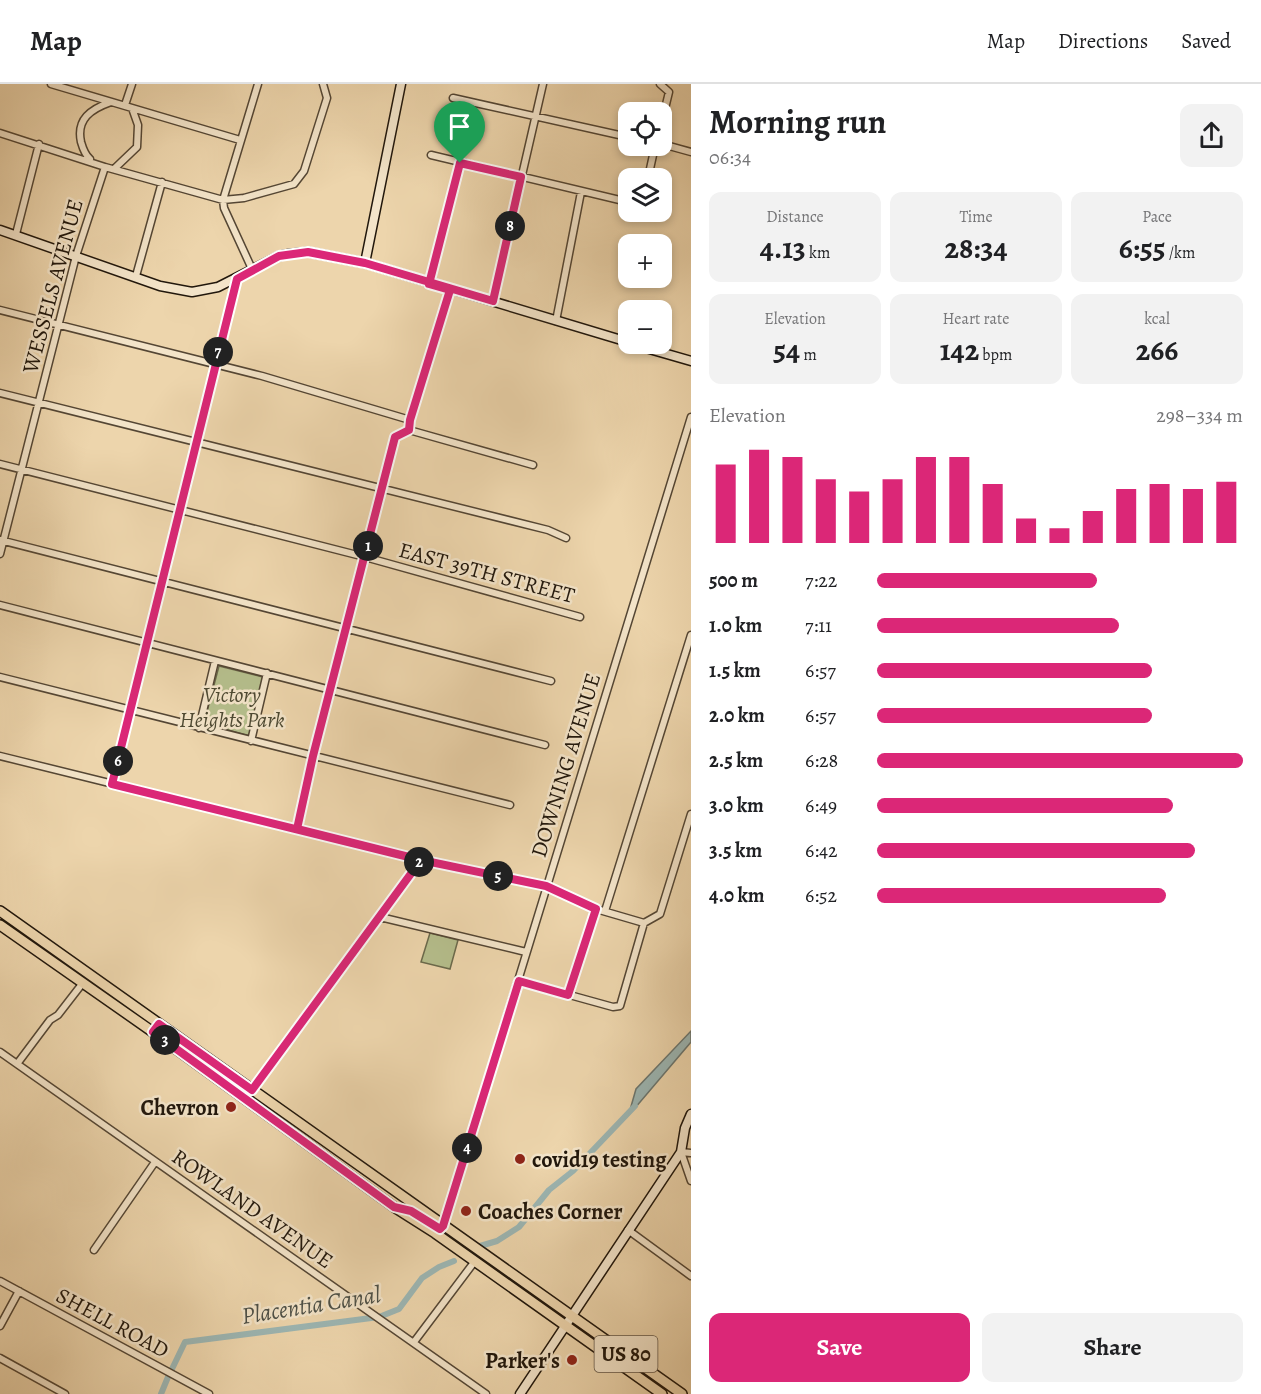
<!DOCTYPE html>
<meta charset="utf-8">
<style>
:root{--surface:#fff;--page:#f2f2f2;--text:#202124;--muted:#757577;--line:#e0e0e0;--accent:#db2777}
body{margin:0;font-family:Alegreya,serif;background:var(--page);color:var(--text);height:100vh;display:flex;flex-direction:column;font-size:22px;white-space:nowrap}
*{box-sizing:border-box;margin:0}
p{font-size:20px;color:var(--muted)}
.icon{flex:none;width:33px;height:33px;fill:none;stroke:currentColor;stroke-width:2;stroke-linecap:round;stroke-linejoin:round}
.map{position:relative;flex:1;overflow:hidden}
.details{display:flex;flex-direction:column;background:var(--surface);width:570px}
.details>*{flex:none}
.controls{position:absolute;left:618px;top:18px;display:grid;gap:12px}
.controls a{display:grid;place-items:center;width:54px;height:54px;border-radius:12px;background:var(--surface);box-shadow:0 3px 9px #0003;font-size:30px}
.pin{position:absolute;display:grid;place-items:center;width:51px;height:51px;color:#fff;margin:-62px -26px;border-radius:50% 50% 50% 0;rotate:-45deg;box-shadow:0 0 6px #0007}
.pin .icon{rotate:45deg}
.km{position:absolute;width:30px;height:30px;margin:-15px;border-radius:50%;background:#222;color:#fff;font-size:16px;line-height:30px;text-align:center}
.round{display:grid;place-items:center;flex:none;width:63px;height:63px;border-radius:12px;background:var(--page)}
.overview{display:flex;align-items:center;justify-content:space-between;height:102px;padding:0 18px}
h1{font-size:33px;font-weight:700;line-height:45px}
.figures{display:grid;grid-template-columns:repeat(3,1fr);gap:9px;height:102px;padding:6px 18px}
.figures div{display:grid;align-content:center;border-radius:12px;background:var(--page);text-align:center}
.figures b{font-size:30px;font-weight:700}
.figures small{font-size:16px;font-weight:400}
.figures p{font-size:16px}
.chart{height:168px;padding:12px 18px}
.chart p{display:flex;justify-content:space-between}
.chart svg{width:100%;height:108px;margin-top:6px;stroke:var(--accent);stroke-width:6}
.cta{display:flex;gap:12px;margin-top:auto;padding:12px 18px}
.cta a{flex:1;height:69px;border-radius:12px;background:var(--accent);color:#fff;font-size:24px;font-weight:700;line-height:69px;text-align:center}
.cta a+a{background:var(--page);color:var(--text)}
ul{padding:0 18px;list-style:none;font-size:20px}
li{display:grid;grid-template-columns:96px 72px 1fr;align-items:center;height:45px}
li i{height:15px;border-radius:8px;background:var(--accent)}
header{display:flex;align-items:center;gap:36px;box-sizing:border-box;height:84px;padding:0 30px;background:var(--surface);border-bottom:2px solid var(--line)}
header strong{font-size:28px}
nav{display:flex;gap:33px;margin-inline-start:auto;font-size:21px}
main{display:flex;flex:1;min-height:0}
.map>svg:first-child{display:block}
</style>
<header>
<strong>Map</strong>
<nav><a>Map</a><a>Directions</a><a>Saved</a></nav>
</header>
<main>
<div class="map">
<svg width="691" height="1310" viewBox="0 0 691 1310">
<rect width="100%" height="100%" fill="#edd5ac"/>
<filter id="stains"><feTurbulence type="fractalNoise" baseFrequency=".00333" numOctaves="4"/><feColorMatrix values="0 0 0 0 .2 0 0 0 0 .09 0 0 0 0 .02 0 0 0 .5 -.17"/></filter>
<radialGradient id="worn" r=".72"><stop offset=".6" stop-color="#630" stop-opacity="0"/><stop offset="1" stop-color="#630" stop-opacity=".3"/></radialGradient>
<path fill="#b5be8c" stroke="#6b6a4c" stroke-width="1.5" d="M219,582l44,11 -14,59 -45,-13z
M430,849l28,7 -8,29 -29,-7z"/>
<path fill="#9cb6b3" stroke="#6b7670" stroke-width="1.5" d="M691,947v11l-56,66 -46,45 41,-43 6,-21z"/>
<g fill="none" stroke-linecap="round" stroke-linejoin="round">
<path stroke="#9cb6b3" stroke-width="6" d="M480,1162l17,-5 22,-14 30,-37 24,-19 62,-65
M172,1285l13,-27 194,-25 20,-8 23,-31 17,-11 15,-6
M161,1310l7,-17"/>
<defs>
<path id="street" d="M51,0l189,56
M660,0l9,8 -7,29
M453,14l175,39
M125,21l7,-21
M0,49l105,34 118,33 21,-2 50,-14 10,-13 23,-73 -4,-14
M662,60l29,8
M431,71l197,47
M90,75c-5,-4 -7,-10 -9,-17 -5,-23 10,-33 30,-40
M114,85l23,-22 1,-22 -6,-17
M648,94l7,-32
M16,150l23,-90
M252,185l-28,-61 -1,-8 35,-116
M136,192l26,-94
M429,200l31,-121
M493,217l50,-217
M0,226l262,66 148,44
M556,237l25,-129
M0,309l548,137 18,8
M409,346l124,35
M0,380l365,93 215,60
M0,456l551,141
M0,470l76,-298 29,-89
M0,521l545,140
M0,593l510,128
M199,644l16,-67
M251,657l16,-68
M0,672l421,104 125,26 50,23 48,14
M112,700l125,-505
M298,745l15,-73 82,-319 14,-7 1,-10 40,-130
M605,827l86,-276
M380,833l146,35
M519,897l94,26 7,-1 24,-83 16,-9 31,-100
M569,911l27,-86
M0,968l486,342
M17,980l33,-44 8,-5 24,-31
M252,1006l169,-230
M691,1069l-10,-1 10,29
M443,1141l248,-808
M628,1146l63,46
M94,1166l61,-88
M0,1197l209,113
M0,1242l19,-35
M414,1258l61,-81
M0,1274l65,36"/>
<path id="secondary" d="M0,146l160,56 32,6 26,-5 61,-31 10,-2 19,-2 57,11 263,79
M365,179l36,-179
M632,260l59,17
M520,1310l161,-242 4,-24 6,-14"/>
<path id="primary" d="M0,827l682,483
M0,841l153,107 241,175 41,26 227,161"/>
</defs>
<use href="#street" stroke="#544634" stroke-width="9"/>
<use href="#secondary" stroke="#21170c" stroke-width="11"/>
<use href="#primary" stroke="#21170c" stroke-width="12"/>
<use href="#street" stroke="#f3e4c9" stroke-width="6"/>
<use href="#secondary" stroke="#f3e4c9" stroke-width="8"/>
<use href="#primary" stroke="#edd5ac" stroke-width="9"/>
</g>
<g fill="none" stroke-linecap="round" stroke-linejoin="round">
<defs>
<path id="route" d="M460,79l-31,121 21,6 -40,130 -1,10 -14,7 -82,319 -16,73 124,31 -169,230 -93,-66 -6,8 241,175 17,4 29,18 3,-3 76,-245 49,14 28,-86 -50,-23 -125,-26 -309,-76 125,-505 42,-23 29,-4 57,11 128,38 28,-124 -61,-14"/>
</defs>
<use href="#route" stroke="#fff" stroke-width="12"/>
<use href="#route" stroke="#db2777" stroke-width="8"/>
</g>
<g fill="#8f2418" stroke="#f3e4c9" stroke-width="2">
<circle cx="231" cy="1023" r="6"/>
<circle cx="520" cy="1075" r="6"/>
<circle cx="466" cy="1127" r="6"/>
<circle cx="572" cy="1276" r="6"/>
</g>
<g text-anchor="middle" stroke-width="5" stroke-linejoin="round" paint-order="stroke">
<rect fill="#f3e4c9" stroke="#605445" stroke-width="1.5" x="594.5" y="1252" width="63" height="36" rx="4.5"/>
<g font-size="21" font-weight="bold" fill="#21170c">
<text x="626" y="1277">US 80</text>
</g>
<g font-size="22" fill="#21170c" stroke="#f3e4c9">
<text transform="translate(52 202) rotate(-75)" y="8">WESSELS AVENUE</text>
<text transform="translate(487 488) rotate(15)" y="8">EAST 39TH STREET</text>
<text transform="translate(565 681) rotate(-73)" y="8">DOWNING AVENUE</text>
<text transform="translate(253 1124) rotate(35)" y="8">ROWLAND AVENUE</text>
<text transform="translate(113 1238) rotate(28)" y="8">SHELL ROAD</text>
</g>
<g font-size="22" font-style="italic" fill="#4d4932" stroke="#f3e4c9">
<text x="232" y="618">Victory<tspan x="232" dy="25">Heights Park</tspan></text>
</g>
<g font-size="22" font-weight="bold" fill="#21170c" stroke="#f3e4c9" text-anchor="end">
<text x="219" y="1031">Chevron</text>
<text x="532" y="1083" text-anchor="start">covid19 testing</text>
<text x="478" y="1135" text-anchor="start">Coaches Corner</text>
<text x="560" y="1284">Parker's</text>
</g>
<g font-size="24" font-style="italic" fill="#4c4f46" stroke="#f3e4c9">
<text transform="translate(311 1221) rotate(-9)" y="8">Placentia Canal</text>
</g>
</g>
<rect width="100%" height="100%" filter="url(#stains)"/>
<rect width="100%" height="100%" fill="url(#worn)"/>
</svg>
<div class="controls">
<a><svg class="icon" aria-label="locate" viewBox="0 0 24 24"><circle cx="12" cy="12" r="6"/><path d="M12 2v4M12 18v4M2 12h4M18 12h4"/></svg></a>
<a><svg class="icon" aria-label="layers" viewBox="0 0 24 24"><path d="M12 4l9 5-9 5-9-5zM3 14l9 5 9-5"/></svg></a>
<a>+</a>
<a>−</a>
</div>
<div class="pin" style="left:460px;top:79px;background:#1e9e55"><svg class="icon" aria-label="arrive" viewBox="0 0 24 24"><path d="M6 21V4h12l-3 4 3 4H6"/></svg></div>
<b class="km" style="left:368px;top:462px">1</b>
<b class="km" style="left:419px;top:778px">2</b>
<b class="km" style="left:165px;top:956px">3</b>
<b class="km" style="left:467px;top:1064px">4</b>
<b class="km" style="left:498px;top:792px">5</b>
<b class="km" style="left:118px;top:677px">6</b>
<b class="km" style="left:218px;top:268px">7</b>
<b class="km" style="left:510px;top:142px">8</b>
</div>
<section class="details">
<div class="overview"><div><h1>Morning run</h1><p>06:34</p></div><a class="round"><svg class="icon" aria-label="share" viewBox="0 0 24 24"><path d="M12 15V3M7 8l5-5 5 5M5 13v7h14v-7"/></svg></a></div>
<div class="figures">
<div><p>Distance</p><b>4.13<small> km</small></b></div>
<div><p>Time</p><b>28:34</b></div>
<div><p>Pace</p><b>6:55<small> /km</small></b></div>
</div>
<div class="figures">
<div><p>Elevation</p><b>54<small> m</small></b></div>
<div><p>Heart rate</p><b>142<small> bpm</small></b></div>
<div><p>kcal</p><b>266</b></div>
</div>
<div class="chart"><p><span>Elevation</span>298–334 m</p>
<svg viewBox="0 0 160 44" preserveAspectRatio="none"><path d="M5 44V12M15 44V6M25 44V9M35 44V18M45 44V23M55 44V18M65 44V9M75 44V9M85 44V20M95 44V34M105 44V38M115 44V31M125 44V22M135 44V20M145 44V22M155 44V19"/></svg>
</div>
<ul>
<li><b>500 m</b>7:22<i style="width:60%"></i></li>
<li><b>1.0 km</b>7:11<i style="width:66%"></i></li>
<li><b>1.5 km</b>6:57<i style="width:75%"></i></li>
<li><b>2.0 km</b>6:57<i style="width:75%"></i></li>
<li><b>2.5 km</b>6:28<i style="width:100%"></i></li>
<li><b>3.0 km</b>6:49<i style="width:81%"></i></li>
<li><b>3.5 km</b>6:42<i style="width:87%"></i></li>
<li><b>4.0 km</b>6:52<i style="width:79%"></i></li>
</ul>
<div class="cta"><a>Save</a><a>Share</a></div>
</section>
</main>
